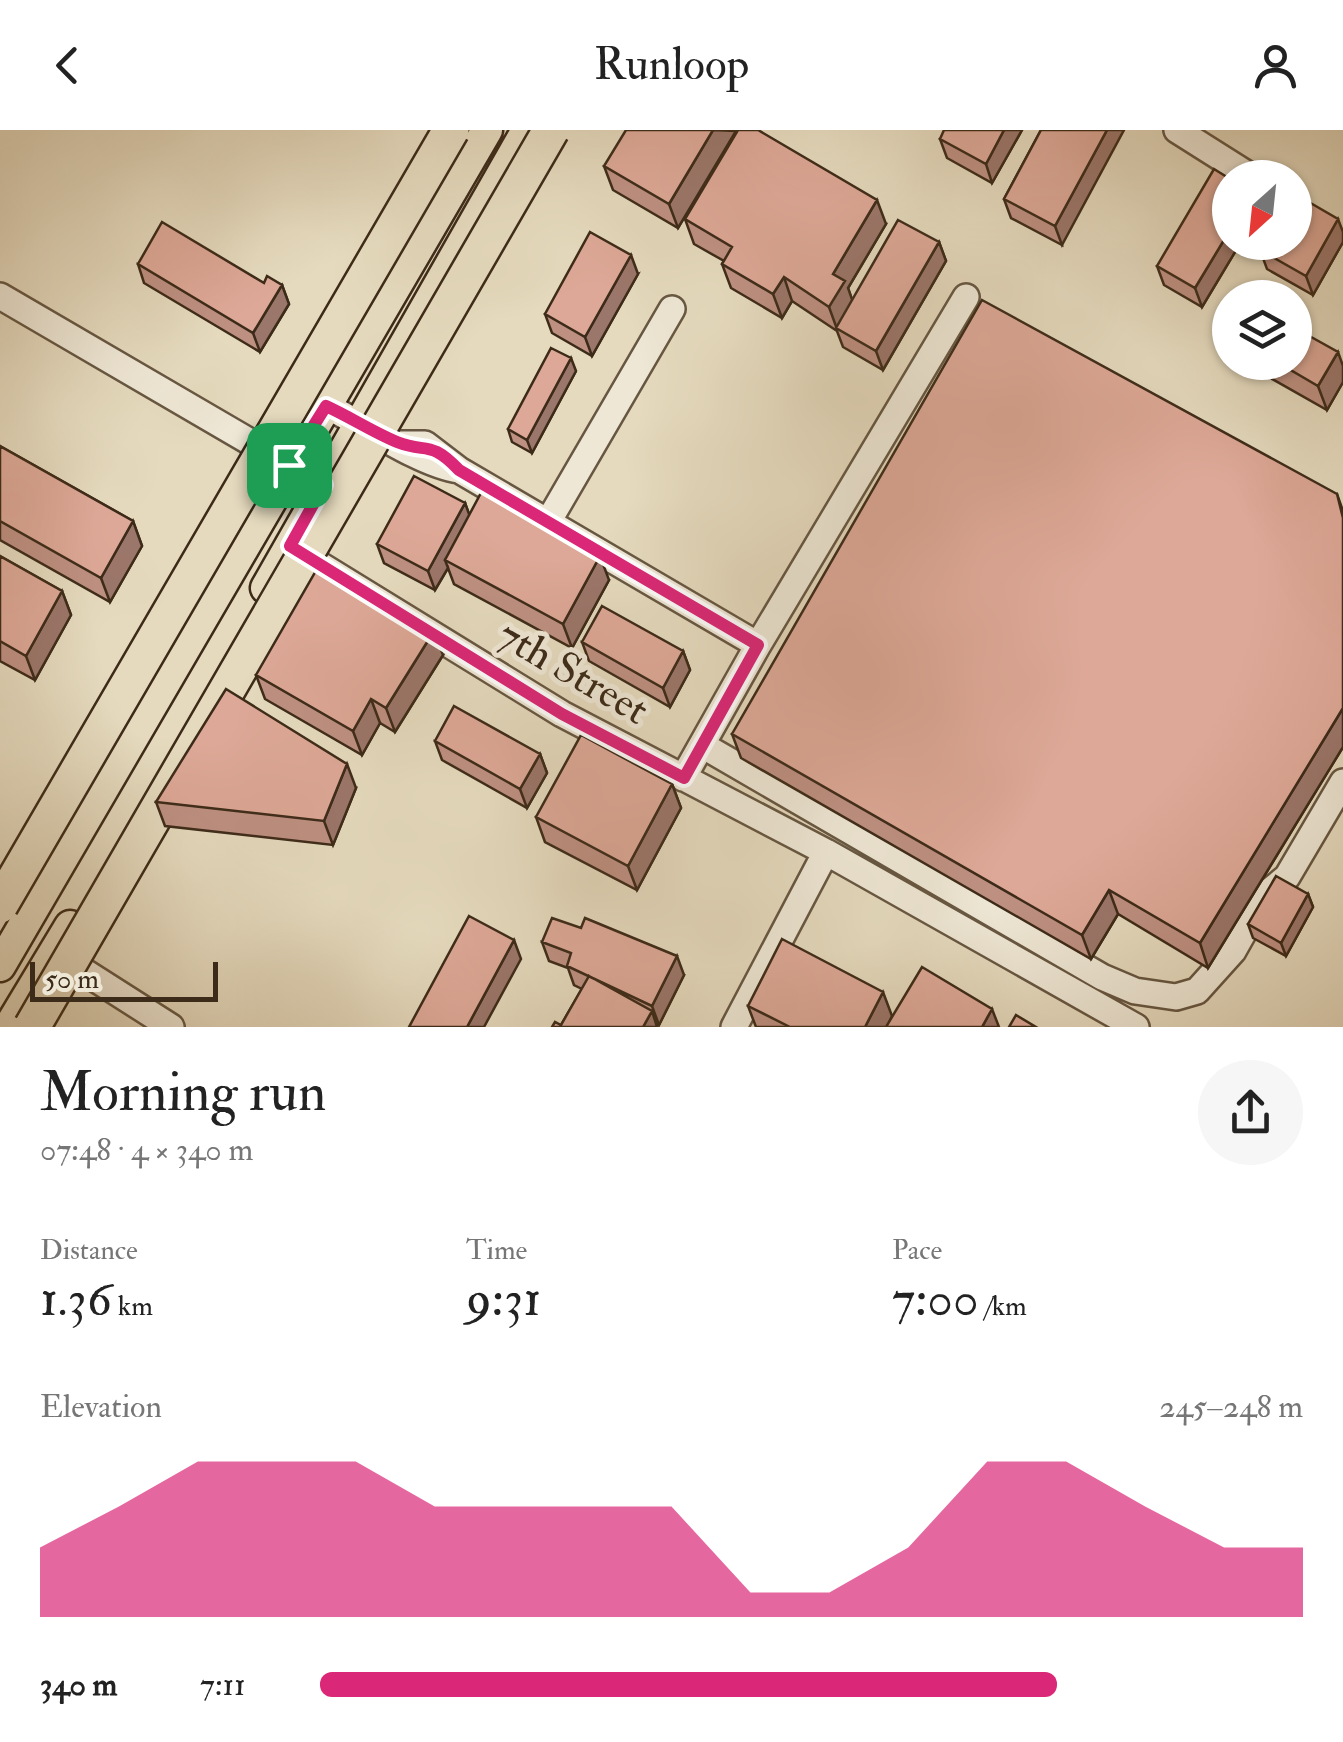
<!DOCTYPE html>
<meta charset="utf-8">
<style>
:root{--surface:#fff;--page:#f6f6f6;--text:#222;--muted:#767676;--accent:#db2777}
body{margin:0;font-family:"IM FELL Double Pica",serif;background:var(--page);color:var(--text);height:100vh;display:flex;flex-direction:column;font-size:38px;white-space:nowrap}
*{box-sizing:border-box;margin:0}
p{font-size:32px;color:var(--muted)}
.icon{flex:none;width:55px;height:55px;fill:none;stroke:currentColor;stroke-width:2;stroke-linecap:round;stroke-linejoin:round}
.map{position:relative;height:897px;overflow:hidden}
.panel{display:flex;flex-direction:column;background:var(--surface);flex:1}
.panel>*{flex:none}
.needle{width:65px;rotate:207deg}
.controls{position:absolute;left:1212px;top:30px;display:grid;gap:20px}
.controls a{display:grid;place-items:center;width:100px;height:100px;border-radius:50%;background:var(--surface);box-shadow:0 2px 8px #0004;font-size:50px}
.scale{position:absolute;left:30px;bottom:25px;width:188px;box-sizing:border-box;padding-left:10px;border:5px solid #3d2b19;border-top:0;font-size:28px;line-height:35px;white-space:nowrap;color:#3d2b19;-webkit-text-stroke:8px #eee7d5;paint-order:stroke}
.pin{position:absolute;display:grid;place-items:center;width:85px;height:85px;color:#fff;margin:-42px;border-radius:20px;box-shadow:0 5px 15px #0006}
.round{display:grid;place-items:center;flex:none;width:105px;height:105px;border-radius:52px;background:var(--page)}
.headline{display:flex;align-items:center;justify-content:space-between;height:170px;padding:0 40px}
h1{font-size:55px;font-weight:600;line-height:75px}
.figures{display:grid;grid-template-columns:repeat(3,1fr);gap:15px;height:170px;padding:10px 40px}
.figures div{display:grid;align-content:center}
.figures b{font-size:50px;font-weight:600}
.figures small{font-size:28px;font-weight:400}
.figures p{font-size:28px}
.chart{height:280px;padding:20px 40px}
.chart p{display:flex;justify-content:space-between}
.chart svg{width:100%;height:180px;margin-top:10px;fill:var(--accent);opacity:.7}
ul{padding:0 40px;list-style:none;font-size:32px}
li{display:grid;grid-template-columns:160px 120px 1fr;align-items:center;height:75px}
li i{height:25px;border-radius:12px;background:var(--accent)}
header{display:flex;justify-content:space-between;align-items:center;height:130px;padding:0 40px;background:var(--surface);font-size:45px;font-weight:600}
.map>svg:first-child{display:block}
</style>
<header><svg class="icon" aria-label="back" viewBox="0 0 24 24"><path d="M15 5l-7 7 7 7"/></svg>Runloop<svg class="icon" aria-label="person" viewBox="0 0 24 24"><circle cx="12" cy="8" r="4"/><path d="M4 21q1-7 8-7t8 7"/></svg></header>
<div class="map">
<svg width="1343" height="897" viewBox="0 0 1343 897">
<rect width="100%" height="100%" fill="#e5dabe"/>
<filter id="stains"><feTurbulence type="fractalNoise" baseFrequency=".002" numOctaves="4"/><feColorMatrix values="0 0 0 0 .2 0 0 0 0 .09 0 0 0 0 .02 0 0 0 .5 -.17"/></filter>
<radialGradient id="worn" r=".72"><stop offset=".6" stop-color="#630" stop-opacity="0"/><stop offset="1" stop-color="#630" stop-opacity=".3"/></radialGradient>
<g fill="none" stroke-linecap="round" stroke-linejoin="round">
<defs>
<path id="minor" d="M1177,0l76,48
M0,166l324,189
M327,276c37,19 94,59 132,64l-34,-26h-24
M459,340l299,175 -75,133
M548,392l124,-213
M294,419l268,165 264,138 310,175
M758,515l208,-348
M702,615l400,232 33,14 41,6 21,-6 36,-40 31,-55 23,-19 56,-95
M55,823l116,74
M734,897l92,-175"/>
<path id="major" d="M266,458l261,-458
M0,836l487,-836
M9,897l61,-101"/>
</defs>
<use href="#minor" stroke="#675742" stroke-width="30"/>
<use href="#major" stroke="#3d2b19" stroke-width="35"/>
<use href="#minor" stroke="#eee7d5" stroke-width="25"/>
<use href="#major" stroke="#e5dabe" stroke-width="30"/>
<defs>
<path id="highway-bridge" d="M0,775l451,-775
M32,897l519,-897"/>
</defs>
<use href="#highway-bridge" stroke="#3d2b19" stroke-width="40" stroke-linecap="butt"/>
<use href="#highway-bridge" stroke="#e5dabe" stroke-width="35"/>
</g>
<path fill="#be9082" stroke="#3d2b19" stroke-width="2.5" d="M1022,0l-30,53 -45,-25 -7,-19z
M1041,0l21,115 -51,-27 -7,-19z
M736,1l-58,97 -65,-38 -9,-24z
M685,89l201,5 -38,64 4,12 87,-58 7,19 -63,109 -40,-23 -6,-16 -45,-30 -10,17 -51,-30 -9,-24 2,-3 -30,-17z
M1343,102v10l-30,53 -46,-26 -7,-19z
M1230,112h11l-39,65 -38,-22 -7,-19z
M138,134l144,21 7,19 -29,48 -116,-69z
M638,144l-46,82 -40,-23 -7,-19z
M1262,232h33l48,4v16l-16,28 -60,-34z
M576,241l-44,82 -20,-11 -4,-13z
M0,316l133,75 9,25 -32,56 -110,-62z
M1337,364l6,17v236l-135,221 -90,-54 -27,45 -350,-201 -9,-24z
M465,373l4,11 140,66 -37,68 -118,-64 -6,-16 -13,22 -51,-27 -7,-19z
M0,426l62,35 9,24 -36,65 -35,-19z
M582,512l101,9 7,19 -20,37 -81,-46z
M443,525l-48,77 -15,-9 -18,32 -97,-56 -9,-24z
M435,611l105,13 7,19 -20,35 -85,-48z
M672,654l9,24 -44,82 -92,-48 -9,-25z
M356,658l-23,57 -168,-19 -9,-24z
M1308,764l5,13 -27,49 -33,-18 -5,-14z
M542,812l142,33 -25,50 -3,-2 -104,4 9,-2 21,-36 -8,-4 -6,-17 -19,-7z
M748,876l144,10 107,11h-243z"/>
<path fill="#9b766a" stroke="#3d2b19" stroke-width="2.5" d="M713,0l23,1 -58,97 -9,-24z
M1004,0h18l-30,53 -6,-19z
M1107,0h17l-62,115 -7,-19z
M877,70l9,24 -38,64 6,17 -17,24 -8,-22 4,-33z
M1338,89l5,13v10l-30,53 -7,-19z
M1230,100v12h11l-39,65 -7,-19z
M939,112l7,19 -63,109 -7,-19z
M631,125l7,19 -46,82 -7,-19z
M784,147l8,24 -10,17 -9,-24z
M282,155l7,19 -29,48 -7,-19z
M1338,222l5,14v16l-16,28 -9,-24z
M571,228l5,13 -44,82 -5,-13z
M465,373l7,19 -27,38 3,8 -13,22 -7,-19z
M133,391l9,25 -32,56 -9,-24z
M600,426l9,24 -37,68 -9,-24z
M62,461l9,24 -36,65 -9,-24z
M434,501l9,24 -48,77 -9,-24z
M683,521l7,19 -20,37 -7,-19z
M371,569l9,24 -18,32 -9,-24z
M1343,578v39l-135,221 -8,-25z
M540,624l7,19 -20,35 -7,-19z
M347,634l9,24 -23,57 -9,-24z
M672,654l9,24 -44,82 -9,-24z
M1109,760l9,24 -27,45 -9,-24z
M1308,764l5,13 -27,49 -5,-13z
M514,810l7,19 -37,68h-17z
M677,826l7,19 -25,50 -7,-19z
M883,862l9,24 -5,11h-22z
M992,879l7,18h-17z
M652,881l5,16h-14z"/>
<path fill="#dda897" stroke="#3d2b19" stroke-width="2.5" d="M626,0h87l-44,74 -65,-38z
M738,0h20l119,70 -44,74 12,7 -16,26 -45,-30 -11,17 -51,-30 10,-17 -47,-28z
M944,0h60l-18,34 -46,-25z
M1041,0h66l-52,96 -51,-27z
M1214,39l16,10v51l-35,58 -38,-22z
M1295,64l43,25 -32,57 -46,-26 4,-8h31z
M898,90l41,22 -63,109 -40,-23z
M162,92l102,61 3,-7 15,9 -29,48 -115,-69z
M590,102l41,23 -46,82 -40,-23z
M982,170l355,194 6,24v190l-143,235 -91,-53 -27,45 -350,-201z
M1295,198l43,24 -20,34 -41,-24h18z
M551,218l20,10 -44,82 -19,-11z
M0,316l133,75 -32,57 -101,-57z
M414,346l51,27 -37,68 -51,-27z
M482,361l118,65 -37,68 -118,-64z
M0,426l62,35 -36,65 -26,-15z
M317,439l117,62 -48,77 -15,-9 -18,32 -97,-56z
M602,476l81,45 -20,37 -81,-46z
M226,559l121,75 -23,57 -168,-19z
M454,576l86,48 -20,35 -85,-48z
M581,605l91,49 -44,82 -92,-49z
M1276,746l32,18 -27,49 -33,-19z
M469,786l45,24 -47,87h-58z
M552,788l29,10 4,-10 92,38 -25,50 -85,-40 4,-13 -29,-11z
M782,809l101,53 -18,35h-75l-42,-21z
M922,837l70,42 -10,18h-96z
M589,846l63,35 -9,16h-91l3,-5 6,3z
M1016,885l20,12h-27z"/>
<g fill="none" stroke-linecap="round" stroke-linejoin="round">
<defs>
<path id="route" d="M326,276c24,11 47,26 71,36 30,12 32,-3 62,28l299,175 -74,133 -122,-64 -272,-168 34,-61 -35,-20z"/>
</defs>
<use href="#route" stroke="#fff" stroke-width="20"/>
<use href="#route" stroke="#db2777" stroke-width="12"/>
</g>
<g text-anchor="middle" stroke-width="10" stroke-linejoin="round" paint-order="stroke">
<g font-size="42" fill="#3d2b19" stroke="#eee7d5">
<text transform="translate(574 541) rotate(30)" y="15">7th Street</text>
</g>
</g>
<rect width="100%" height="100%" filter="url(#stains)"/>
<rect width="100%" height="100%" fill="url(#worn)"/>
</svg>
<div class="controls">
<a><svg class="needle" viewBox="-14 -14 28 28"><path d="M0-13l5 13h-10z" fill="#e53935"/><path d="M0 13l5-13h-10z" fill="#767676"/></svg></a>
<a><svg class="icon" aria-label="layers" viewBox="0 0 24 24"><path d="M12 4l9 5-9 5-9-5zM3 14l9 5 9-5"/></svg></a>
</div>
<div class="scale">50 m</div>
<div class="pin" style="left:289px;top:335px;background:#1e9e55"><svg class="icon" aria-label="arrive" viewBox="0 0 24 24"><path d="M6 21V4h12l-3 4 3 4H6"/></svg></div>
</div>
<section class="panel">
<div class="headline"><div><h1>Morning run</h1><p>07:48 · 4 × 340 m</p></div><a class="round"><svg class="icon" aria-label="share" viewBox="0 0 24 24"><path d="M12 15V3M7 8l5-5 5 5M5 13v7h14v-7"/></svg></a></div>
<div class="figures">
<div><p>Distance</p><b>1.36<small> km</small></b></div>
<div><p>Time</p><b>9:31</b></div>
<div><p>Pace</p><b>7:00<small> /km</small></b></div>
</div>
<div class="chart"><p><span>Elevation</span>245–248 m</p>
<svg viewBox="0 0 160 44" preserveAspectRatio="none"><path d="M0 44V27L10 17L20 6L30 6L40 6L50 17L60 17L70 17L80 17L90 38L100 38L110 27L120 6L130 6L140 17L150 27L160 27V44z"/></svg>
</div>
<ul>
<li><b>340 m</b>7:11<i style="width:75%"></i></li>
</ul>
</section>
